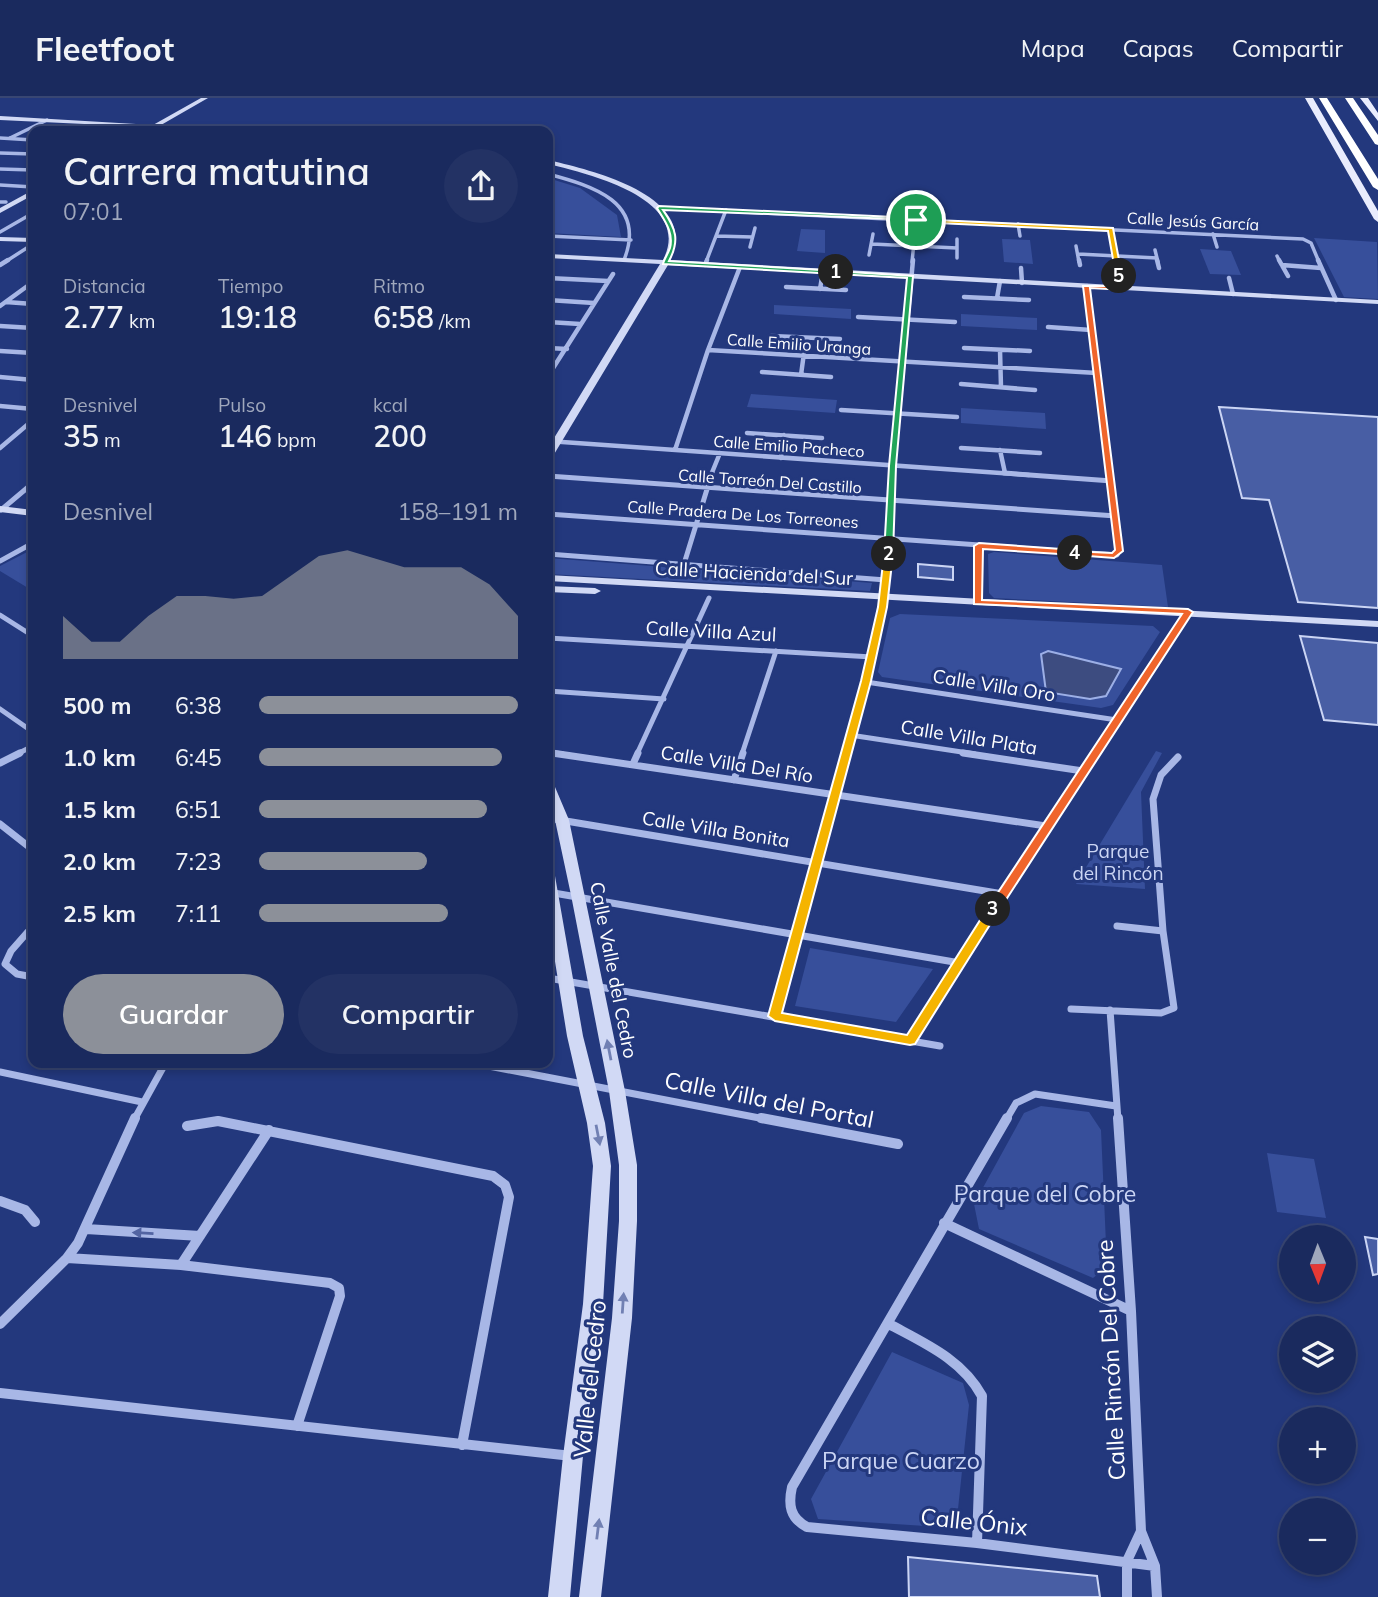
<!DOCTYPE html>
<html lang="es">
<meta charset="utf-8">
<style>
:root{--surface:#1a2a5e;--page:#233264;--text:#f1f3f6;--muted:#9fa7bc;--line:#384673;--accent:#8c9099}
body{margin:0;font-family:Mulish,sans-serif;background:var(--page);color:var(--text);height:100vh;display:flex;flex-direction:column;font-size:26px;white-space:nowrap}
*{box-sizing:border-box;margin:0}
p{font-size:23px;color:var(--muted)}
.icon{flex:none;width:38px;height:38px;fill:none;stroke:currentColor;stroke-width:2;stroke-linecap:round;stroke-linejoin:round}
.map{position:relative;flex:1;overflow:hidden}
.details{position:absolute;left:28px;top:28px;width:525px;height:942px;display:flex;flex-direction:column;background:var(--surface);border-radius:14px;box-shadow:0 4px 10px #0003,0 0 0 2px var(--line)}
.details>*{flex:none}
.needle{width:46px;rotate:179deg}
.buttons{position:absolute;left:1279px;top:1127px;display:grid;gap:14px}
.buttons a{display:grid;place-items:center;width:77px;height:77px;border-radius:50%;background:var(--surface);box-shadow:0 4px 10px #0003,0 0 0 2px var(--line);font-size:35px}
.pin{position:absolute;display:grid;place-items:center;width:60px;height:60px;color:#fff;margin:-30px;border:4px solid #fff;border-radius:50%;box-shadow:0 2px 7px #0007}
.km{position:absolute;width:35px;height:35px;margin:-18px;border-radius:50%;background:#222;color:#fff;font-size:19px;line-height:35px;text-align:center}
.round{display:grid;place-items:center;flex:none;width:74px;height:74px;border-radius:37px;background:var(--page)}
.overview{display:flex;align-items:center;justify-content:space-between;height:119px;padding:0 35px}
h1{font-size:38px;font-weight:600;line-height:52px}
.figures{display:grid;grid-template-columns:repeat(3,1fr);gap:10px;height:119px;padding:7px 35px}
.figures div{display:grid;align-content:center}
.figures b{font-size:30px;font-weight:600}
.figures small{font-size:19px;font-weight:400}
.figures p{font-size:19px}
.chart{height:196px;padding:14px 35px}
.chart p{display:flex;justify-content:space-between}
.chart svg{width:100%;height:126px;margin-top:7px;fill:var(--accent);opacity:.7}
.cta{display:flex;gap:14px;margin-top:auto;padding:14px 35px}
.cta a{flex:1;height:80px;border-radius:42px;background:var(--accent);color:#fff;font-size:28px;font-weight:600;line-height:80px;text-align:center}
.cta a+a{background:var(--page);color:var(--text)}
ul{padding:0 35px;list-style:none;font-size:23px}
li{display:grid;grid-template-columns:112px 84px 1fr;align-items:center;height:52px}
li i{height:18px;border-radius:9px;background:var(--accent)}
header{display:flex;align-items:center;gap:42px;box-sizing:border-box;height:98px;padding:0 35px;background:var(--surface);border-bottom:2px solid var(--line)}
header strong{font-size:33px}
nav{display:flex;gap:38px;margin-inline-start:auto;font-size:24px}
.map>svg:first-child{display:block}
</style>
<header>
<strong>Fleetfoot</strong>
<nav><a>Mapa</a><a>Capas</a><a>Compartir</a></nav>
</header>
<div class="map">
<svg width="1378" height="1499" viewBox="0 0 1378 1499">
<rect width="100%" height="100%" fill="#23387d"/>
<path fill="#374f9b" d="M548,80l32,10 37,27 4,22 -73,-4z
M801,131l24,1v23l-28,-2z
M1314,140l63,4 1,57 -34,-2z
M1002,141l28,1 3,24 -29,-2z
M1200,151l31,2 10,24 -31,-1z
M774,207l77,4v10l-77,-5z
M961,216l76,4v12l-76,-4z
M751,296l86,6 -2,13 -88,-6z
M961,310l84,5 1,16 -85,-6z
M33,451v42l-33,-20v-5z
M994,454l168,13 6,42 -174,-9 -5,-5 -1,-39z
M548,460l324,25 -2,8 -322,-17z
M900,516l253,12 7,6 -47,73 -12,3 -219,-31 -4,-5 12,-54z
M1156,653l6,2 -21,39 4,97 -69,-5z
M810,850l123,21 -37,53 -101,-16z
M1041,1008l48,6 12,18 6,137 -14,11 -114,-49 -5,-25 50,-91z
M1267,1055l47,6 12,59 -49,-6z
M892,1254l71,31 6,22 -13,123 -138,-9 -7,-20z"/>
<path fill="#3d4c80" stroke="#9cafe6" stroke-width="2" d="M1048,553l73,18 -15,27 -16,3 -44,-7 -5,-38z"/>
<path fill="#485ea4" stroke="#cbd5f4" stroke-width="2" d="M1219,309l159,10v191l-80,-6 -29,-102 -27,-2z
M918,466l35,3v13l-35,-3z
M1300,538l78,7v82l-54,-5z
M1365,1139l13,2v35l-5,1z
M908,1459l189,19 3,21h-191z"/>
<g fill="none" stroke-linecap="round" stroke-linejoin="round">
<path stroke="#a8b7e6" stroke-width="3.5" d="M0,40l33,2
M10,40l37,-18
M0,55l33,1
M0,71l33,1
M548,76c45,12 99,28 76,86
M0,87l33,2
M0,104h6
M659,110l644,31 8,4 8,19
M1018,126l2,12
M1111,131l6,33
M0,134l33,-19
M1213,136l4,13
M548,138l83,4
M716,138l36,1
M957,141v19
M872,146l85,4
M1076,148l3,16
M750,149l5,-19
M1155,152l3,12
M1078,156l79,4
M869,157l4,-21
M1277,158l3,6
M5,164l28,-18
M706,164l20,-52
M912,164l5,-49"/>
<path stroke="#a8b7e6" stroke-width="4.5" d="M1079,162l1,5
M1117,162l5,28
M1157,162l2,8
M1279,162l9,16
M1318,162l18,40
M0,167l8,-5
M705,167l2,-5
M1282,167l39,3
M1021,170l1,15
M548,180l60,3
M1229,180l4,16
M1087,188l23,189
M786,189l60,3
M820,191l3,-18
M964,199l65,3
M997,200l3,-17
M548,202l46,3
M6,204l27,2
M0,208l33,-24
M858,219l97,5
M548,224l32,2
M0,228l33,2
M1048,229l43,3
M771,238l69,3
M548,250l19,1
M964,250l66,3
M708,252l389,23
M1000,252l1,37
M0,253l33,2
M762,274l69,5
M801,277l5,-37
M548,278l65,-102
M0,279l33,3
M961,286l74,6
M0,308l33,3
M841,312l116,7
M747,335l75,5
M548,343l481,34
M0,350l33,-28
M961,350l79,5
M675,352l33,-100 32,-83
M1000,352l5,23
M781,360l3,-23
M711,377l9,-22
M893,377l20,-215"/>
<path stroke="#a8b7e6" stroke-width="5" d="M1004,375l108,8
M548,378l568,40
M1,412l32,-27
M548,416l569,41 2,-4 -9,-78
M548,456l338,26
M0,463l33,-18
M684,466l28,-91
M978,504l1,-56
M0,517l33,21
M548,540l324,19
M866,584l251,38
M548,593l116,8
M0,611l33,23
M850,637l125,19
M548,654l15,2
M17,656l16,-8
M637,656l72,-156
M742,656l34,-103
M846,656l37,-147 10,-134
M1094,656l94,-142"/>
<path stroke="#a8b7e6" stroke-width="7" d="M552,655l494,73
M963,655l120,18
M0,665l20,-10
M633,666l5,-11
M734,682l9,-27
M548,720l455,76
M0,726l33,26
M548,794l412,71
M33,828l-22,25 -6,13 12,10 16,3
M1117,828l46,5
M548,880l392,68
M1071,911l90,4 13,-5 -11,-77 -10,-132 8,-24 17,-18
M1110,912l8,110
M775,918l72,-263
M910,942l185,-287
M468,964l302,58
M0,974l142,30
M134,1022l32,-58
M1006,1022l10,-17 19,-9 81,12"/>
<path stroke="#a8b7e6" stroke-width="10" d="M761,1020l137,26
M1007,1020l-215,369c-4,18 -2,31 15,40l170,16 178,23
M1118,1020l13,193 10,220 14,35 2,31
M187,1028l31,-5 275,55 12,9 4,12 -47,248
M0,1103l25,9 10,12
M944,1125l187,88
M86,1131l114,7
M67,1160l114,7 149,18 9,5 1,8 -43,130
M181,1167l88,-135
M0,1226l67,-66 11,-15 57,-125
M889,1226c35,19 73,35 93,72l-5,147
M0,1295l572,63
M1127,1499v-36l14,-30"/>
<path fill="#d1d9f5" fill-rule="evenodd" d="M201,0h7l-47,27 68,4 3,2 -232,-11v-4l153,9z
M548,62c43,10 154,36 122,100l708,40v4l-710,-39 -115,191 -5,3v-11l112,-184 -112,-6v-4l115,6c31,-61 -73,-86 -115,-96z
M33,92v5l-33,18v-5z
M0,139l33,1v4l-33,-1z
M0,408l33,4v6l-33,-4z
M548,477l830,46v6l-830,-46z
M548,488l47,2 6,3 -6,3 -47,-2z
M548,685l7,4 14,33 56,271 12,74v56l-5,97 -31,279h-22l33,-279 7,-97v-56l-10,-74 -38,-196 -16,-75 -7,-18z
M548,773l7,5 28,160 22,87 6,43 -8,138 -20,152 -13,141h-22l15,-141 20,-152 10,-138 -6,-43 -20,-87 -19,-118z"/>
<path fill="#e9ecfd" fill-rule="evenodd" d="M1305,0h8l65,113v11l-4,-3z
M1360,0h8l10,15v8z"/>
<path fill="#fff" fill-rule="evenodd" d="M1319,0h8l51,81v11l-5,-3z
M1345,0h8l25,37v10l-3,-1z"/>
</g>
<defs><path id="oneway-solid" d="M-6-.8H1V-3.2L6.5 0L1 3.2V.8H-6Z" transform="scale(1.75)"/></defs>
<g fill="#7180b3">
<use href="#oneway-solid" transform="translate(609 952) rotate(-101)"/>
<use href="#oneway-solid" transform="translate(598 1037) rotate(79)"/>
<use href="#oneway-solid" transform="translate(623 1205) rotate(-86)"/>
<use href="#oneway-solid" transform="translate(598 1431) rotate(-83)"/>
</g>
<use fill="#5264a2" href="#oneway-solid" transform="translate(143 1135) rotate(-177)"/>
<path fill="#22a559" stroke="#fff" stroke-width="2" d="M659,108l257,12 3,2 -256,-10c13,19 17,30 6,51l169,10 -2,3 -173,-10c1,-5 5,-10 7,-16 4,-16 -6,-28 -13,-40z"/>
<path fill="#22a559" stroke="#fff" stroke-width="2" d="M834,173l79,5 -17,190 -3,88 -4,3 -5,-3 5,-88 18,-188 -71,-4z"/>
<path fill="#f5b400" stroke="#fff" stroke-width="2" d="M889,453l4,3 -6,53 -16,74 -89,332 125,22 82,-129h9v6l-83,132 -5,1 -135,-24 -7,-5 93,-335 17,-74 6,-53z"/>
<path fill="#f0652b" stroke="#fff" stroke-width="2" d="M979,445l96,7 4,3 -4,2 -92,-6 -1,51 206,9 5,3 -195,300 -5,1 -5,-4 1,-3 193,-292 -208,-10v-58z"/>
<path fill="#f0652b" stroke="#fff" stroke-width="2" d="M1119,176l3,2 3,14 -35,-2 33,263 -9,7 -39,-3h-3v-4l40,2 3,-3 -32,-264h36l-3,-10z"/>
<path fill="#f5b400" stroke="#fff" stroke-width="2" d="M914,121l199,9 9,48h-6l-8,-45 -192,-9z"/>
<g text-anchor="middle" stroke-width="6" stroke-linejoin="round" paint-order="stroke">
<g font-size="16" fill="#fff" stroke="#23387d">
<text transform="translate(1193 123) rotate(3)" y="6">Calle Jesús García</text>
<text transform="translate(799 246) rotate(4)" y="6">Calle Emilio Uranga</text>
<text transform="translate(789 348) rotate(4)" y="6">Calle Emilio Pacheco</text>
<text transform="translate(770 383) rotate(4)" y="6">Calle Torreón Del Castillo</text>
<text transform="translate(743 416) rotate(4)" y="6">Calle Pradera De Los Torreones</text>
</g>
<g font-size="19" fill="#fff" stroke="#23387d">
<text transform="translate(754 475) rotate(3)" y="7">Calle Hacienda del Sur</text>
<text transform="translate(711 533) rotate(3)" y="7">Calle Villa Azul</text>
<text transform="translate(994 587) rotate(9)" y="7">Calle Villa Oro</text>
<text transform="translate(969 639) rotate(9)" y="7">Calle Villa Plata</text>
<text transform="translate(737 666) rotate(9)" y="7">Calle Villa Del Río</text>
<text transform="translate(716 731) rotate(9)" y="7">Calle Villa Bonita</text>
<text transform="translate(614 872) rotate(79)" y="7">Calle Valle del Cedro</text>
</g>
<g font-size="19" fill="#cbd5f4" stroke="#23387d">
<text x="1118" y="760">Parque<tspan x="1118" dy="22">del Rincón</tspan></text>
</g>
<g font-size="23" fill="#fff" stroke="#23387d">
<text transform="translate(769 1002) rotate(11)" y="8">Calle Villa del Portal</text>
<text transform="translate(1111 1262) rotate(-93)" y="8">Calle Rincón Del Cobre</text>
<text transform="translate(590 1281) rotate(-84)" y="8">Valle del Cedro</text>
<text transform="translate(974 1424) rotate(6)" y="8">Calle Ónix</text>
</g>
<g font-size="23" fill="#cbd5f4" stroke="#23387d">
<text x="1045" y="1104">Parque del Cobre</text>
<text x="901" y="1371">Parque Cuarzo</text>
</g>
</g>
</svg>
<div class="buttons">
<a><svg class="needle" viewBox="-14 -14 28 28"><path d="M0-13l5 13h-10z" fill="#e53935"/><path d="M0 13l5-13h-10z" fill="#9fa7bc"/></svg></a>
<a><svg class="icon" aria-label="layers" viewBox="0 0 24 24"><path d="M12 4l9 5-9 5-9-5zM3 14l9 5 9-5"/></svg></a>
<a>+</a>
<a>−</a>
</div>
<div class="pin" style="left:916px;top:122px;background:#1e9e55"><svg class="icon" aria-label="arrive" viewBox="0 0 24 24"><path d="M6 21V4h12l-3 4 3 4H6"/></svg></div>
<b class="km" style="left:836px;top:174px">1</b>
<b class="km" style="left:889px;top:456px">2</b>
<b class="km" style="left:993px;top:811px">3</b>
<b class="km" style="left:1075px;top:455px">4</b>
<b class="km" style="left:1119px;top:178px">5</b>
<section class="details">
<div class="overview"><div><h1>Carrera matutina</h1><p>07:01</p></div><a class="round"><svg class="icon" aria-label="share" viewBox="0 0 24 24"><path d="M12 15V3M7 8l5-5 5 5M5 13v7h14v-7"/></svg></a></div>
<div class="figures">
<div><p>Distancia</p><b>2.77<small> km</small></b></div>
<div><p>Tiempo</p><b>19:18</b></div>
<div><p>Ritmo</p><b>6:58<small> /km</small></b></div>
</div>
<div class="figures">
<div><p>Desnivel</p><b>35<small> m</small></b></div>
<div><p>Pulso</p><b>146<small> bpm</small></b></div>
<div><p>kcal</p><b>200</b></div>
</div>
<div class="chart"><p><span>Desnivel</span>158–191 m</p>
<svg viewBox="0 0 160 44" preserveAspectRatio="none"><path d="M0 44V29L10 38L20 38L30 29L40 22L50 22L60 23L70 22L80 15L90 8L100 6L110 9L120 12L130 12L140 12L150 18L160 29V44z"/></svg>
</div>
<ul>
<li><b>500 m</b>6:38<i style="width:100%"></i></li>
<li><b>1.0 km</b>6:45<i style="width:94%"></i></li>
<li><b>1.5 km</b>6:51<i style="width:88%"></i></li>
<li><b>2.0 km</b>7:23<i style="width:65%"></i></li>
<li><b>2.5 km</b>7:11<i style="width:73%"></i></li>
</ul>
<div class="cta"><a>Guardar</a><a>Compartir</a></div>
</section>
</div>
